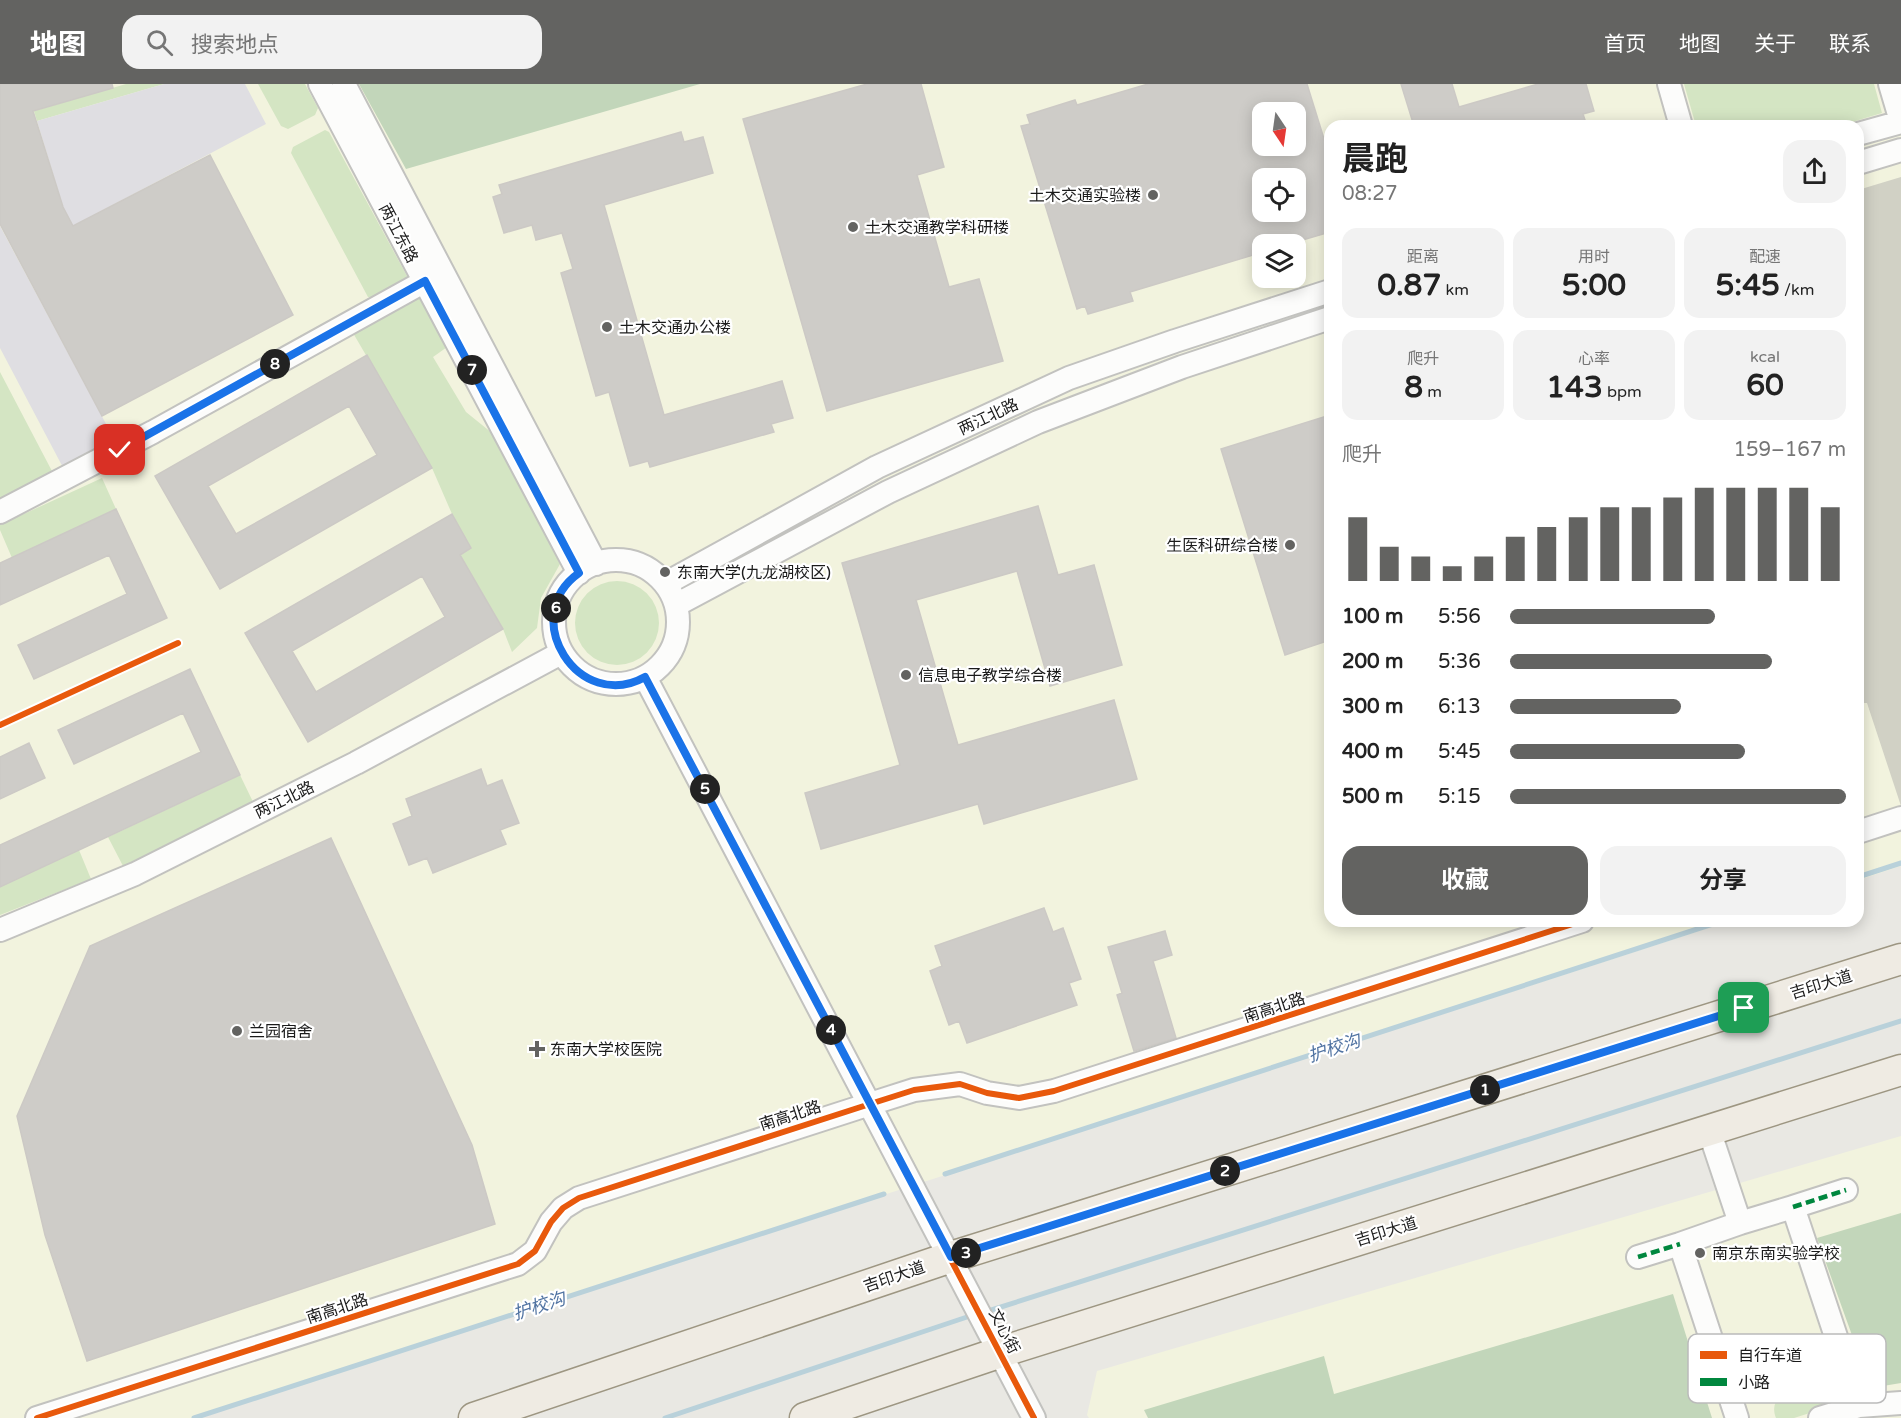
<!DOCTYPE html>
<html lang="zh">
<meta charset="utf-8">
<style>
:root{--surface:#fff;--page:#f2f2f2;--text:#222;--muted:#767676;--accent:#636361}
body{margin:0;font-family:"Varela Round","Noto Sans SC",sans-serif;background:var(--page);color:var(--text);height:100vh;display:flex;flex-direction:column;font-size:22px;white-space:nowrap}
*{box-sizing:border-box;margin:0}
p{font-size:20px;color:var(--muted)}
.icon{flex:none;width:33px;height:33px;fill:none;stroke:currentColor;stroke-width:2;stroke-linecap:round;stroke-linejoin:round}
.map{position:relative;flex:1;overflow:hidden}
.drawer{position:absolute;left:1324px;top:36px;width:540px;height:807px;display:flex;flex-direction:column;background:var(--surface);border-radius:18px;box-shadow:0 3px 15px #0003}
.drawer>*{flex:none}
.needle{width:39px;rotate:167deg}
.controls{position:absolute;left:1252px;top:18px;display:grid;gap:12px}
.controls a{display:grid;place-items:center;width:54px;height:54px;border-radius:12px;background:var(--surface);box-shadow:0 3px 15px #0003;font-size:30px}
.pin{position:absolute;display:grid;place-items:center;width:51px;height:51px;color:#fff;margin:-26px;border-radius:12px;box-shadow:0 3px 9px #0006}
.km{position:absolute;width:30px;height:30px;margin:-15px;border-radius:50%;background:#222;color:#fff;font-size:16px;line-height:30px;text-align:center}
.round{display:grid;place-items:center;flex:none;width:63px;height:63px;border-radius:18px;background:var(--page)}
.summary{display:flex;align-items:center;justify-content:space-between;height:102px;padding:0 18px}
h1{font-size:33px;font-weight:700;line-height:45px}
.metrics{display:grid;grid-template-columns:repeat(3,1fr);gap:9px;height:102px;padding:6px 18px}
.metrics div{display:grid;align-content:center;border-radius:15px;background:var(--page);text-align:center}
.metrics b{font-size:30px;font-weight:700}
.metrics small{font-size:16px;font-weight:400}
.metrics p{font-size:16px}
.chart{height:168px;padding:12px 18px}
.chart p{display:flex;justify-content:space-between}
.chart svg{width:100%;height:108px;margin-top:6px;stroke:var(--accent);stroke-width:6}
.button{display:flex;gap:12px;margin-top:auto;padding:12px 18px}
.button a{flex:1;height:69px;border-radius:18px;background:var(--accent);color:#fff;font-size:24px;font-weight:700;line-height:69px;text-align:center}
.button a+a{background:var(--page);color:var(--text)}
ul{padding:0 18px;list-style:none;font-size:20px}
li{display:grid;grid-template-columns:96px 72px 1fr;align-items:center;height:45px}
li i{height:15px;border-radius:8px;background:var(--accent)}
header{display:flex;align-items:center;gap:36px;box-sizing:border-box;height:84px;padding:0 30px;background:var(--accent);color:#fff}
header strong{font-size:28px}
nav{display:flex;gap:33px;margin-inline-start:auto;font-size:21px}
.search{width:420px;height:54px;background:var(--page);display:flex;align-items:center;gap:15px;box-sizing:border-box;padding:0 21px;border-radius:18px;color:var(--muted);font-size:22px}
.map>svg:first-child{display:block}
</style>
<header>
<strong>地图</strong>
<div class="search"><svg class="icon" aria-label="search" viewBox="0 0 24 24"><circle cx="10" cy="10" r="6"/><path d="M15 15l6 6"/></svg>搜索地点</div>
<nav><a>首页</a><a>地图</a><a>关于</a><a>联系</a></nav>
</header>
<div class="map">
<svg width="1901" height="1334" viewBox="0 0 1901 1334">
<rect width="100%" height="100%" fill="#e9e8e3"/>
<path fill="#f2f3de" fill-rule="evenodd" d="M0,0h1901v782l-42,14 -1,-754h-528v795h400l-1536,497h-194zM1263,28h33v34h-33zM1263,94h33v34h-33zM1263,160h33v34h-33z
M1901,1052v282h-812l-2,-3 10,-44z"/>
<path fill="#d1d1c5" d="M1901,93v629l-34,-103h-8l-1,-513z"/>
<path fill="#d4e5c3" d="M126,0h38l-127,37 -3,-10z
M258,0h47l13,24 -3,7 -27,14 -7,-3z
M1684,0h190l8,29 -43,13h-143z
M325,46l4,2 78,144 -1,6 -31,16 -7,-1 -77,-144 2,-6z
M423,212l27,49 -17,12 33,55 26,21 68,131 -19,34 -4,30 -25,24 -9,-23 -43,-74 11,-7 -19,-34 -20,-46 -79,-135z
M0,288l53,101 -53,26z
M102,394l14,31 -104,49 -12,-28v-5z
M575 539a42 42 0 1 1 84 0a42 42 0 1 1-84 0Z
M240,691l14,29 -131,62 -15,-29z
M79,766l12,29 -91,36v-28z
M1797,1300c20,-1 25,5 35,22l-38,12h-18c-7,-17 7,-27 21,-34z"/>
<path fill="#c2d6ba" d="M359,0h341l-294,85z
M1901,1129v170l-30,5 -54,-150z
M1673,1210l39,124h-564l-4,-8 180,-54 10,38z"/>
<path fill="#dfdee2" d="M164,0h81l21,40 -193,102 -10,-19 -26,-86z
M0,142l120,224 -52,27 -68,-129z"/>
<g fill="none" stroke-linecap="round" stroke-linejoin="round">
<path stroke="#b9d1da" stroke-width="5" d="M1858,793l43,-14
M945,1090l777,-253
M985,1228l916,-291
M194,1334l690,-224
M665,1334l308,-103"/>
</g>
<path fill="#ceccc8" stroke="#ccc9c5" stroke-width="1.5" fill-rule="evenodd" d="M0,0h112l1,4 -80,23 30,96 10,19 137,-71 83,160 -191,101 -102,-192z
M867,0h54l23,83 -27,8 32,112 30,-8 24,82 -176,50 -84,-292z
M1148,0h159l23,74v74l-41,12h-26v8l-133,40 3,9 -45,13 -3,-8 -8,3 -56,-183 9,-2 -3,-9 48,-15 2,5zM1263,28h33v34h-33zM1263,94h33v34h-33z
M1401,0h51l7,23 79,-23h48l8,27 -11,3 3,9 -9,3h-163z
M681,48l3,10 19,-5 10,36 -109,32 60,210 118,-34 11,37 -22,6 3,8 -124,35 -2,-6 -18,5 -21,-74 -13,4 -35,-123 12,-4 -11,-36 -26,7 -4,-15 -28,8 -11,-36 9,-3 -3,-9z
M367,271l65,113 -212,121 -65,-113zM349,322l28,49 -141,79 -28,-48z
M1330,331v225l-45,15 -64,-206z
M1038,422l20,69 36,-10 28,100 -72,21 -33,-115 -101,29 42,145 156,-45 23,79 -153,45 -6,-20 -157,45 -16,-56 95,-28 -58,-202z
M116,425l51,109 -133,61 -16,-34 109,-51 -18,-39 -109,50v-42z
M452,430l19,34 -11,7 43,74 -195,113 -63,-109zM422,492l23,41 -129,75 -24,-41z
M190,585l50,106 -240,112v-42l201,-93 -18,-39 -109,51 -16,-34z
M29,659l16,35 -45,21v-42z
M481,685l6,17 15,-6 17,43 -19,7 6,14 -73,29 -6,-15 -18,7 -16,-41 19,-8 -6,-17z
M331,754l141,307 23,79 -408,137 -42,-126 -28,-119 73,-170z
M1044,824l9,24 10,-4 18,51 -12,4 8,22 -110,38 -8,-22 -10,4 -19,-54 12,-5 -7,-20z
M1165,847l7,24 -19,6 23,77 -42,13 -17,-56 5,-2 -14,-46z"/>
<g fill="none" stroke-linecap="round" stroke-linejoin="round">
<defs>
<path id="minor" d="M320,0l259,489
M344,0l252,480
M1669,0l12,42
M1890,0l11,37
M1858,50l43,-12
M1858,79l43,-13
M0,428l153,-80 283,-157
M554 538a62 62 0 1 1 124 0a62 62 0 1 1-124 0Z
M665,500l212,-117 192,-89 106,-37 155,-50
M676,521l212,-113 150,-70 144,-55 148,-49
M645,593l389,741
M1858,748l43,-14
M0,846l135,-56 221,-111 205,-110
M1709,1046l31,93 53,-16 66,199
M1793,1123l53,-17
M1638,1173l42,-13
M37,1334l481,-154 17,-13 16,-29 12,-14 16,-10 291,-94 44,-14 46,-6 27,9 32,5 35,-7 528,-170
M1737,1334l-57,-174 60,-21
M1820,1334l39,-12 42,-3"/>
<path id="major" d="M474,1334l477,-161 950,-298
M805,1334l196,-66 900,-282"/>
</defs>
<use href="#minor" stroke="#c2c2bf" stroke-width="26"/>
<use href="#major" stroke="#9d9682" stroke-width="33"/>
<use href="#minor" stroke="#fcfcfb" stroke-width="22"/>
<use href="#major" stroke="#efebe3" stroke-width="30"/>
<path stroke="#00873e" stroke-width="4.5" stroke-dasharray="9 4.5" stroke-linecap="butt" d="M1793,1123l53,-17
M1638,1173l42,-13"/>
<defs>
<path id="cycleway" d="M645,593l389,741
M0,641l178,-82
M37,1334l481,-154 17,-13 16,-29 12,-14 16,-10 291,-94 44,-14 46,-6 27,9 32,5 35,-7 528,-170"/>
</defs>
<use href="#cycleway" stroke="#fff" stroke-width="10"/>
<use href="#cycleway" stroke="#e8590c" stroke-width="6"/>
</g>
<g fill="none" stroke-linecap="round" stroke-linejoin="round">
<defs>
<path id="route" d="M120,366l305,-169 154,292c-62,44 0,141 66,104l306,580 793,-249"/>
</defs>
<use href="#route" stroke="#fff" stroke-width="12"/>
<use href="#route" stroke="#1a73e8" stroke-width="8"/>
</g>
<g fill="#636361" stroke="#fff" stroke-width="2">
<circle cx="1153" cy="111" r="6"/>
<circle cx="853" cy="143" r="6"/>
<circle cx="607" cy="243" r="6"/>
<circle cx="1290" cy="461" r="6"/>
<circle cx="665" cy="488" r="6"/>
<circle cx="906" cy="591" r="6"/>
<circle cx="237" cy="947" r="6"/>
<path d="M534 956h6v6h6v6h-6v6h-6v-6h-6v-6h6z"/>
<circle cx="1700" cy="1169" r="6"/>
</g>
<g text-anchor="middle" stroke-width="4.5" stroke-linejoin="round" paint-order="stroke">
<g font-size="16" fill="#1b1b1b" stroke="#fff" text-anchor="start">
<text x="1141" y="117" text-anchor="end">土木交通实验楼</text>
<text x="865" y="149">土木交通教学科研楼</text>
<text x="619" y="249">土木交通办公楼</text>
<text x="1278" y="467" text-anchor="end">生医科研综合楼</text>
<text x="677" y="494">东南大学(九龙湖校区)</text>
<text x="918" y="597">信息电子教学综合楼</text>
<text x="249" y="953">兰园宿舍</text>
<text x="550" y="971">东南大学校医院</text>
<text x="1712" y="1175">南京东南实验学校</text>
</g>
<g font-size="16" fill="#1b1b1b" stroke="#fff">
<text transform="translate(399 149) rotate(62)" y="6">两江东路</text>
<text transform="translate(988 332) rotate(-25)" y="6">两江北路</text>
<text transform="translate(284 715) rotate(-26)" y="6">两江北路</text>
<text transform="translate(1821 900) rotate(-17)" y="6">吉印大道</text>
<text transform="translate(1274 923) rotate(-18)" y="6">南高北路</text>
<text transform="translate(790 1031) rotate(-18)" y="6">南高北路</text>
<text transform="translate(1386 1147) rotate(-17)" y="6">吉印大道</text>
<text transform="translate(894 1192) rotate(-19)" y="6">吉印大道</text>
<text transform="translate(337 1224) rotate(-18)" y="6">南高北路</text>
<text transform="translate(1005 1247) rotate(63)" y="6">文心街</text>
</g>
<g font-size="18" font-style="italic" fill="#5073a2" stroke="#fff">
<text transform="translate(1334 964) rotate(-18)" y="6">护校沟</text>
<text transform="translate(539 1222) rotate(-18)" y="6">护校沟</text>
</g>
</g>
<rect x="1688" y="1250" width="198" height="69" rx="9" fill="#fff" stroke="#bbb" stroke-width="1.5"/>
<rect x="1700" y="1267" width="27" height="8" fill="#e8590c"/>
<rect x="1700" y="1294" width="27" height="8" fill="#00873e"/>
<g font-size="16" fill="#1b1b1b">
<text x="1738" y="1277">自行车道</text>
<text x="1738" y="1304">小路</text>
</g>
</svg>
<div class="controls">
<a><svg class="needle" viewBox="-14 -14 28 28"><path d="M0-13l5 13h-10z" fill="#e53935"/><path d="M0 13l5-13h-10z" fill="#767676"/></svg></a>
<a><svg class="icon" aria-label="locate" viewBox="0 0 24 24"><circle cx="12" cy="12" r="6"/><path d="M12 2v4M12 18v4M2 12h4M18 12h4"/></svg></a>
<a><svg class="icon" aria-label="layers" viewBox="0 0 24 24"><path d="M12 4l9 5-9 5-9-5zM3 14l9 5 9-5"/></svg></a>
</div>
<div class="pin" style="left:1744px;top:924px;background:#1e9e55"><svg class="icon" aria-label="arrive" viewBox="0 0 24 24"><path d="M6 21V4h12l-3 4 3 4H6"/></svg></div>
<div class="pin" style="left:120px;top:366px;background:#d93025"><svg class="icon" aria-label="check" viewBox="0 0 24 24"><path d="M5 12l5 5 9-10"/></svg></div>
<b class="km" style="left:1485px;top:1006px">1</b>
<b class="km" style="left:1225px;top:1087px">2</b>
<b class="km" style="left:966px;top:1169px">3</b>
<b class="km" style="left:831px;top:946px">4</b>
<b class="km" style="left:705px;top:705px">5</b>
<b class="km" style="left:556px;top:524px">6</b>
<b class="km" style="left:472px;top:286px">7</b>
<b class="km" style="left:275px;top:280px">8</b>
<section class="drawer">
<div class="summary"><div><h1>晨跑</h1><p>08:27</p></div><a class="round"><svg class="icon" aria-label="share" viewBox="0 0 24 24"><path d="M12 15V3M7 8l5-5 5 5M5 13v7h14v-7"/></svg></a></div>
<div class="metrics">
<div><p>距离</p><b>0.87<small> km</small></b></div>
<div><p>用时</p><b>5:00</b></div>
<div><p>配速</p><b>5:45<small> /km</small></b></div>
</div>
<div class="metrics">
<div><p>爬升</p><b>8<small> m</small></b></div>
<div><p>心率</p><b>143<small> bpm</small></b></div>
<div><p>kcal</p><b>60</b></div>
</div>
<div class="chart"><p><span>爬升</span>159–167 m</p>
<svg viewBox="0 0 160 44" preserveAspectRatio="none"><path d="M5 44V18M15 44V30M25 44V34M35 44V38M45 44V34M55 44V26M65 44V22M75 44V18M85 44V14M95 44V14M105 44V10M115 44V6M125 44V6M135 44V6M145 44V6M155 44V14"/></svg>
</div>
<ul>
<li><b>100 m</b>5:56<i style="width:61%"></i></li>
<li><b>200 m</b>5:36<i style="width:78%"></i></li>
<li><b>300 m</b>6:13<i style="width:51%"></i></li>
<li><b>400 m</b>5:45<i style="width:70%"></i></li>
<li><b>500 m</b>5:15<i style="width:100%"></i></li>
</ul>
<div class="button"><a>收藏</a><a>分享</a></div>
</section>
</div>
